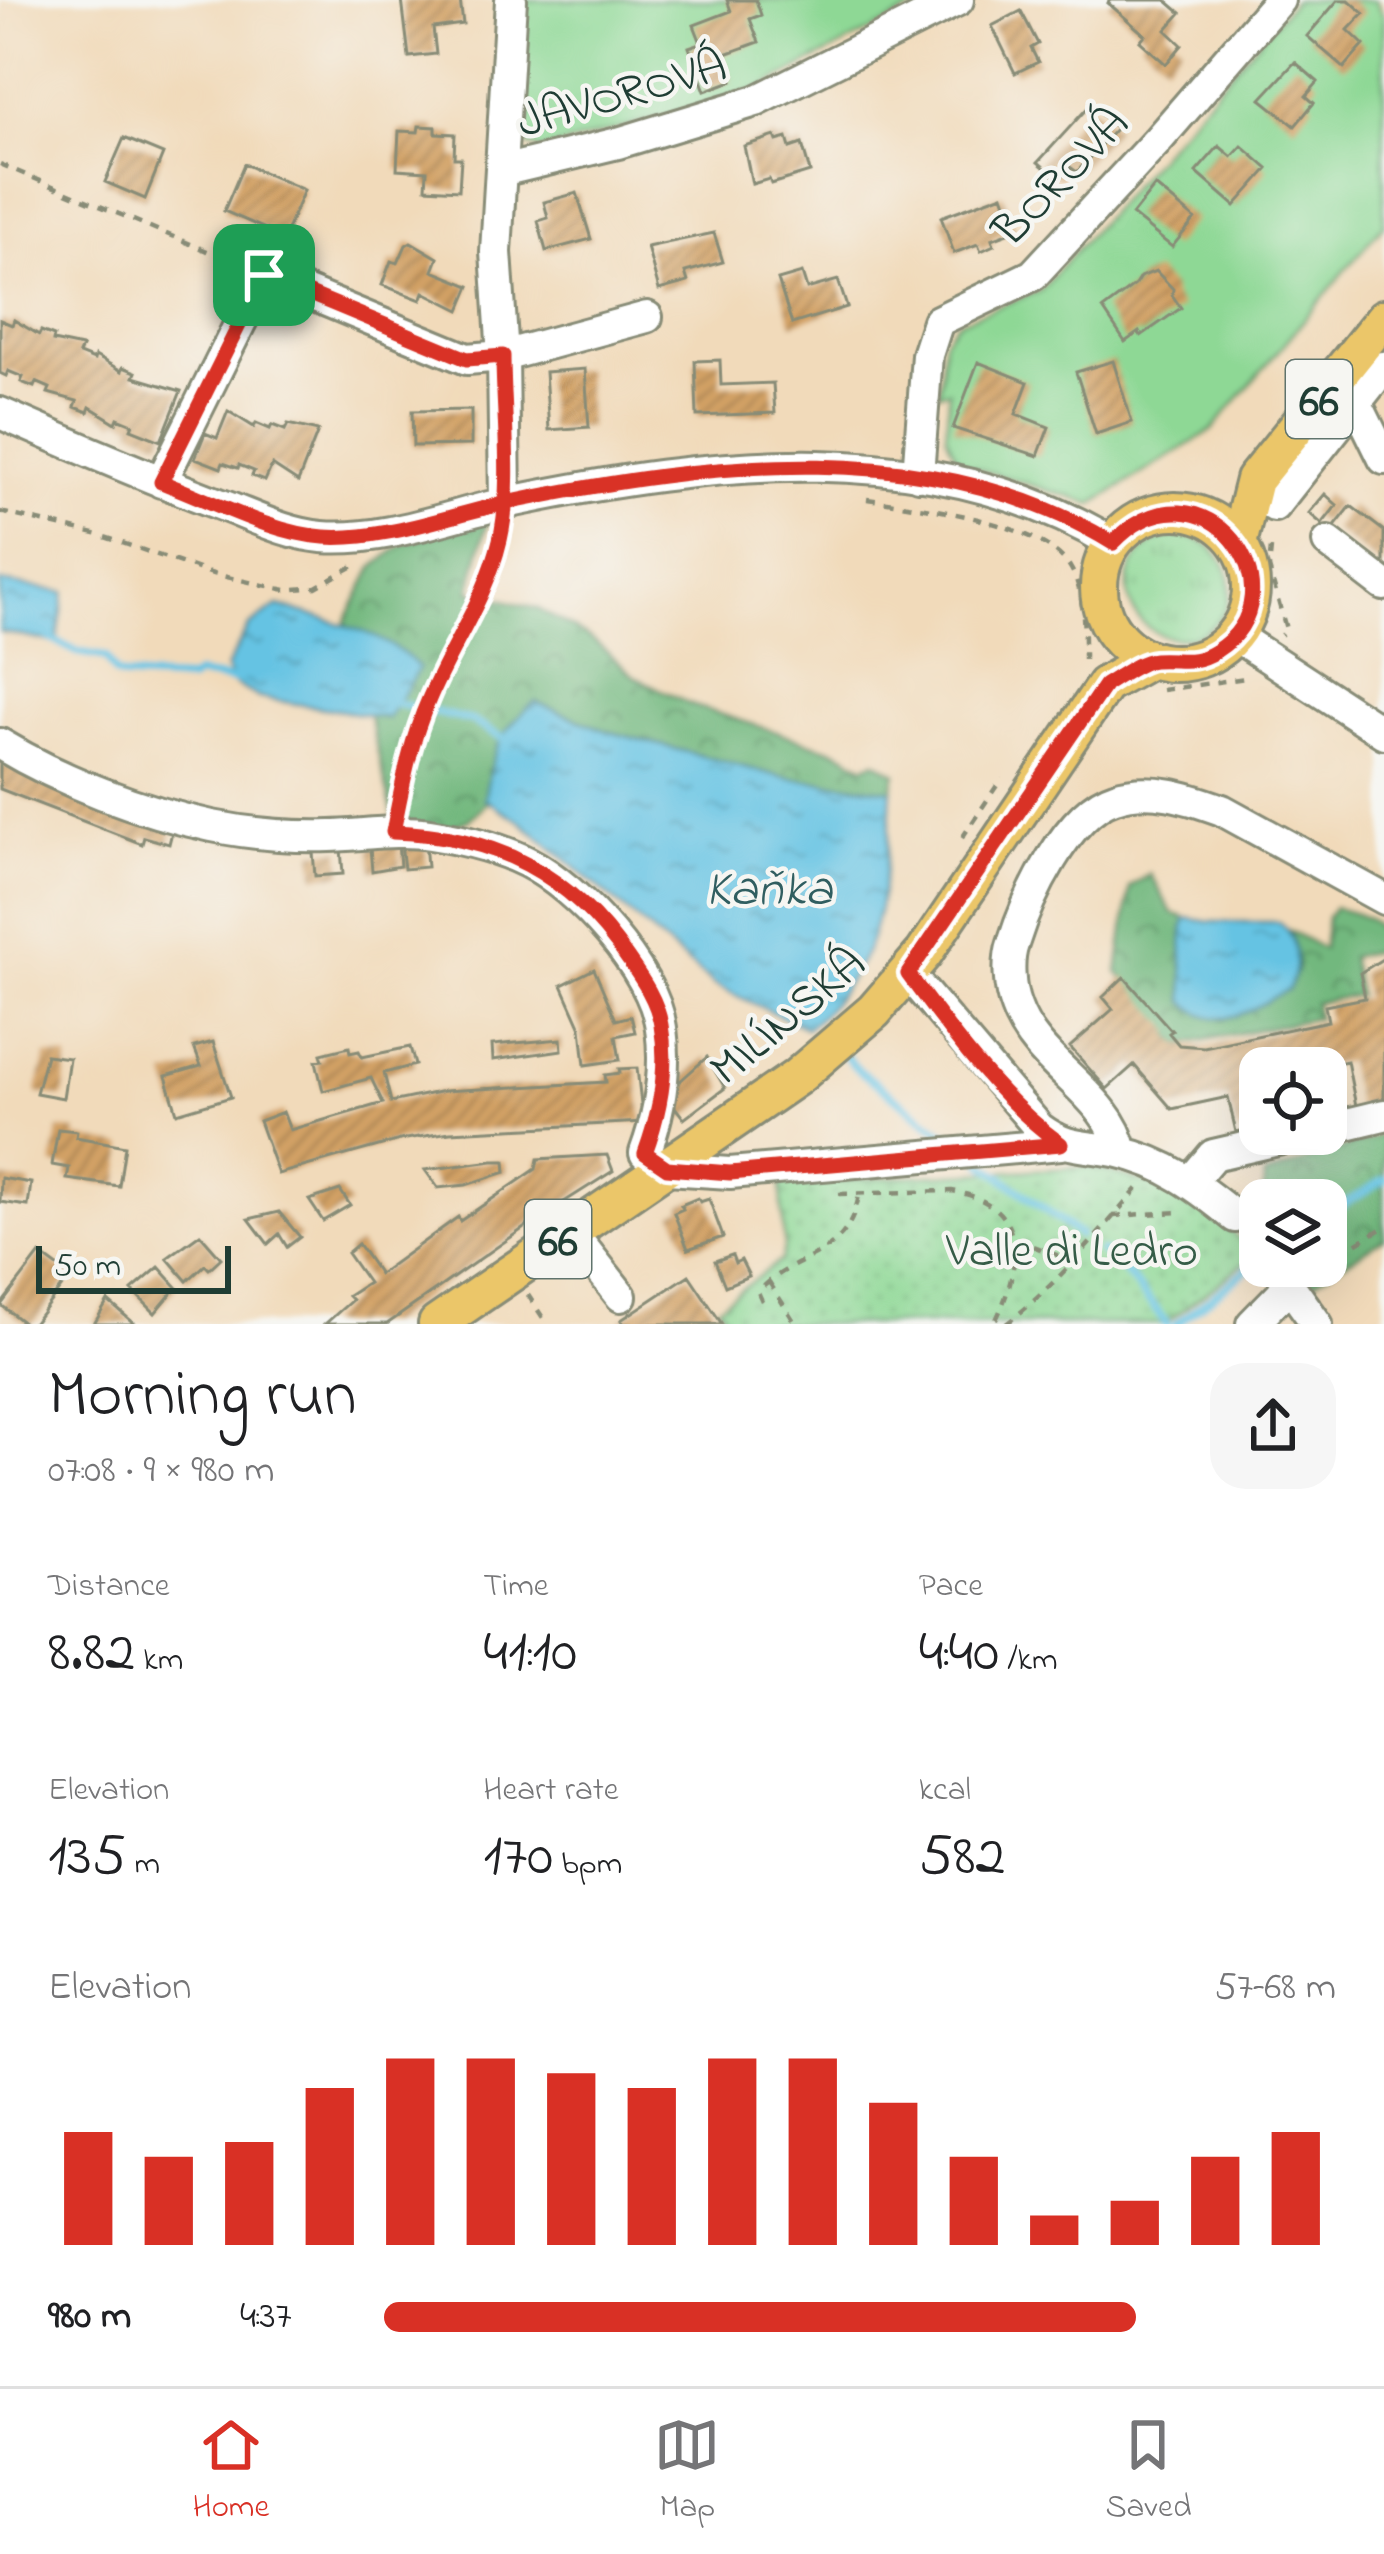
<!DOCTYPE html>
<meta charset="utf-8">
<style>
:root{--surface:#fff;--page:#f6f6f6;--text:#202124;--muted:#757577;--line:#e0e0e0;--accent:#d93025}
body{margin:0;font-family:"Indie Flower",sans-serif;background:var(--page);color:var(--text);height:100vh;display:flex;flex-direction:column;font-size:45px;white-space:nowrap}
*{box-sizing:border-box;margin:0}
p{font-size:39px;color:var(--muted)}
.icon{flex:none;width:66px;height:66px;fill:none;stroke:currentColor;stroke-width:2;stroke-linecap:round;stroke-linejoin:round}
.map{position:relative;height:1324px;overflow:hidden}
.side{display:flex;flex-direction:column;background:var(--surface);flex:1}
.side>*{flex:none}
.buttons{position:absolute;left:1239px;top:1047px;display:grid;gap:24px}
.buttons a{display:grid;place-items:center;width:108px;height:108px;border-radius:24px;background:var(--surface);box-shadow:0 12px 48px #0002;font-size:60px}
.scale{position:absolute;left:36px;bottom:30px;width:195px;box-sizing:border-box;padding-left:12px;border:6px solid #1f3d34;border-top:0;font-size:33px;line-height:42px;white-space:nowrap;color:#1f3d34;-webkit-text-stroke:9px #f6f6f2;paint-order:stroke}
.pin{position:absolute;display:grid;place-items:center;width:102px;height:102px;color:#fff;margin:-51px;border-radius:24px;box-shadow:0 6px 18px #0006}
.round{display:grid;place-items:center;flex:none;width:126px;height:126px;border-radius:36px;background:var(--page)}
.headline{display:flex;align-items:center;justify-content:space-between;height:204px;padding:0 48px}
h1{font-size:66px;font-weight:600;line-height:90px}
.figures{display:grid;grid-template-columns:repeat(3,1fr);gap:18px;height:204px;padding:12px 48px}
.figures div{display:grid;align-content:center}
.figures b{font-size:60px;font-weight:600}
.figures small{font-size:33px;font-weight:400}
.figures p{font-size:33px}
.chart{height:336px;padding:24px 48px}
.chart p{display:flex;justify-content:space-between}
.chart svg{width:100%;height:216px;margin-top:12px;stroke:var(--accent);stroke-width:6}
ul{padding:0 48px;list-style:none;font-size:39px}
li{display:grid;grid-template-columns:192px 144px 1fr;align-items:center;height:90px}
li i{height:30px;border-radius:15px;background:var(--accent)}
.dock{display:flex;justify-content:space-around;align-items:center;height:168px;border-top:3px solid var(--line);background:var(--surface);font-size:33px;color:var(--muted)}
.dock a{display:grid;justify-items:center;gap:6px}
.dock .current{color:var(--accent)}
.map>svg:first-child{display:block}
</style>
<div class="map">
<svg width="1384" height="1324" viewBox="0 0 1384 1324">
<defs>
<pattern id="grass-tufts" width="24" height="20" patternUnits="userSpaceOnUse" patternTransform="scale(3)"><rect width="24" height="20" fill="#8ed895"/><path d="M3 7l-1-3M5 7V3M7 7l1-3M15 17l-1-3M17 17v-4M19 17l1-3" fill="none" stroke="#7aba81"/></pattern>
<pattern id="forest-crowns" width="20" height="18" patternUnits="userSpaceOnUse" patternTransform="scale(3)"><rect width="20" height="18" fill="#72b87e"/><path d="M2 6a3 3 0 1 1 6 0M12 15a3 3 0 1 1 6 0" fill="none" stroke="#5d9768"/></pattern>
<pattern id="park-dots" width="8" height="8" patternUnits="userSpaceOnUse" patternTransform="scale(3)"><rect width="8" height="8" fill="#8ed895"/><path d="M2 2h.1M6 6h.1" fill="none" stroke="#7aba81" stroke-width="1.8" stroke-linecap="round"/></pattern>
<pattern id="water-ripples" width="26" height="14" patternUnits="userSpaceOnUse" patternTransform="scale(3)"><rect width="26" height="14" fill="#65c3e3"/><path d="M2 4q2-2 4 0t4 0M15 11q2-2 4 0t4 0" fill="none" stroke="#53a0b9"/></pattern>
<pattern id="building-hatch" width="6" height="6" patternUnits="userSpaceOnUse" patternTransform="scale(3)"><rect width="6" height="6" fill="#d2a165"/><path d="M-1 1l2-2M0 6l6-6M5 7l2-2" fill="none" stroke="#aa8454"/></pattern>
</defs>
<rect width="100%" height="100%" fill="#f6f6f2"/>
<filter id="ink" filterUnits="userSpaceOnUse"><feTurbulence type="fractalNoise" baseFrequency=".00833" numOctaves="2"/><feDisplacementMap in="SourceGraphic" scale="24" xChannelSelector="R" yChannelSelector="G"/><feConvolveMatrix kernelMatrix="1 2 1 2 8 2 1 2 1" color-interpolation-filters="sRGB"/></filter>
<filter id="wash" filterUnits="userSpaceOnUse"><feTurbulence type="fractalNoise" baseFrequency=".004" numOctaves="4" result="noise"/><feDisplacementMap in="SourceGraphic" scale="48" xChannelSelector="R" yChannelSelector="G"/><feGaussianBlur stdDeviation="2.7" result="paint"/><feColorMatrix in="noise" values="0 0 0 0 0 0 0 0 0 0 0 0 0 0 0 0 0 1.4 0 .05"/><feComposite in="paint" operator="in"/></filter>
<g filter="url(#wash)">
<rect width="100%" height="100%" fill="#f1daba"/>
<path fill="url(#grass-tufts)" stroke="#568a64" stroke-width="3" d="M1128 587a51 51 0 1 1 102 0a51 51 0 1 1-102 0Z"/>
<path fill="url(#forest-crowns)" stroke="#487a59" stroke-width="3" d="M488,518l-18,73 68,18 55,31 41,36 57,29 149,47 25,14 11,-5 20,12 -4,17 -110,-13 -175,-46 -72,-29c-18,42 -39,123 -93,126 -15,1 -34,-6 -48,-9l-48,-198 27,-53 30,-24z
M1150,874l22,39 14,5c-8,25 0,55 -2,82l39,20 66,-31 9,-24 -8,-34 33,18 4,-32 7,-9c25,6 49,10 50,41l-34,8 8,38 -44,8 3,15 -138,27 -61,-73 12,-85z
M1384,1134v104l-78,49 -12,-21h32v-66h-63l1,-24z"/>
<path fill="url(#park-dots)" stroke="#568a64" stroke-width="3" d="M1090,1167c75,21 112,25 164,89l-90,68h-433l-13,-18 63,-46 3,-13 -3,-64z"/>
<path fill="#8ed895" stroke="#568a64" stroke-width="3" d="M525,0h406l-174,90 -215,61 -15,-6 -6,-14z
M1294,0h81l9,17v207l-172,206 -119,74 -134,-41 -13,-28 3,-45 -10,3 5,-53 13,-18 83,-31z"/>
<path fill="url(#water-ripples)" stroke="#42808c" stroke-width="3" d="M0,582l65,10 -8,51 -57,-11z
M278,606c50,15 105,23 141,62l-31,50 -129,-20 -25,-14 -8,-16 23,-42z
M535,702l72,29 175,46 110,13c-2,47 -7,104 -21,149 -9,25 -43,76 -65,89l-92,-43 -194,-164 -36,-22c9,-47 12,-65 51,-97z
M1186,918l25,4h68c21,19 20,43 10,67 -38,20 -69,47 -105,12 2,-27 -6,-58 2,-83z"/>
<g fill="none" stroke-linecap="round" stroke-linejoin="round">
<path stroke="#65c3e3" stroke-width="8" d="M49,638l28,14 29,5 10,17 9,3 65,3 6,-5 43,6
M390,702l82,19 34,19
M841,1050l15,18 99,74
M982,1162l97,73
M1326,1215l58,-35
M1101,1251l18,13 48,60
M1176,1324l84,-64"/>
</g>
<g id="blocks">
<path fill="url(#building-hatch)" d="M402,0h58l3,24 -30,4 3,26 -27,3z
M727,0h29l5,15 -11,4 9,23 -36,13 9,26 -27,10 -16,-44 12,-4 -7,-18 37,-14z
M1110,0h56l15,13 -15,17 16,15 -16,19 -26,-23 5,-6 -37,-32z
M1338,0h11l15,13 -16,17 16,15 -20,23 -37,-32z
M1021,11l17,33 -7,4 7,14 -23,11 -23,-47z
M1295,62l23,20 -12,14 8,7 -19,23 -34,-27z
M1090,105l26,23 -39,44 -7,-5 -11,13 -21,-18z
M419,126l17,1v6l19,1 -1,24h7l-2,32 -33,-2 1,-17 -30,-2 2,-38 19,1z
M775,136l2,5 10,-3 3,10 12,-4 8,28 -39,12 -2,-5 -17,5 -8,-38z
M124,138l39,16 -18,45 -40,-17z
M1219,146l13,11 10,-11 26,23 -33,37 -39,-34z
M244,164l60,26 -20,47 -60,-26z
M1155,186l40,33 -23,28 -40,-32z
M577,193l14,46 -45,12 -8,-30 10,-3 -4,-16z
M1003,194l13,36 -24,9 2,6 -13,6 -3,-7 -24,9 -13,-36z
M714,233l9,29 -38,10 3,10 -29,8 -12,-43z
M411,242l27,16 -5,13 37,15 -10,24 -36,-18 -3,8 -39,-15 9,-24 7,2 8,-18z
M1156,271l17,18 -1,6 9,13 -40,28 -2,-4 -14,10 -22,-33 32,-24 5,-8z
M802,273l5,16 31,-9 9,27 -55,17 -14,-44z
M0,320l12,5 2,-5 25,15 2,-4 13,5 -1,5 29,6 -3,7 15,6 1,-4 27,15 1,-4 13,5 -2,5 47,14 -20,50 -30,-12 2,-5 -15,-6 -2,5 -26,-16 -2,5 -13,-5 2,-6 -29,-8 2,-5 -14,-6 -2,5 -13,-5 2,-5 -15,-6 -2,5 -6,-3z
M720,360l1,25 52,-2 2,30 -78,3 -2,-55z
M1113,361l19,61 -36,12 -20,-62z
M978,362l50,20 -12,32 33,13 -11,29 -85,-28z
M585,369l4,58 -40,3 -4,-58z
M471,410v35l-58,1 -1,-35z
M228,411l26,16 2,-4 14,6 2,-4 13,5 3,-6 30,7 -20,51 -26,-17 -7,16 -13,-5 2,-5 -15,-6 -1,3 -15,-5 -2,5 -26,-10 10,-25 12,5z
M1325,494l12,11 -15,19 -13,-11z
M1351,506l33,25v37l-51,-39z
M0,763l173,65 -4,16 -25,-7 -2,7 -142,-55z
M425,842l2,25 -23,2 -3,-25z
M398,844l2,22 -28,5 -2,-23z
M341,849l2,25 -28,2 -2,-24z
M1384,958v143l-28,5 -9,-45 -35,7h-52v59l-24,5 -8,-35 -56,12 -38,-44 -27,24 -37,-42 43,-38 -10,-12 21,-20 48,54 -3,2 10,12 25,2 124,-26 -3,-15 40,-8 -5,-25z
M594,969l22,51 15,-4 4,16 -19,4 4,24 -35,5 -4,-37 -19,-43z
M561,1039l1,11 -69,10 -1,-15z
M213,1042l18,55 -54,16 -11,-37 35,-10 -7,-19z
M349,1047l1,6 9,-2 3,6 48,-10 5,18 -31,8 7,29 53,-11 162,-9 -1,-7 15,-2 -1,-4 18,-1 6,54 -193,10 -50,8 -122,34 -19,-53 24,-9 7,18 93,-27 -12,-25 -48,13 -7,-30 7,-1 -2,-6z
M46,1055l23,3 -6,40 -27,-5z
M707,1057l18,31 -41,31 -16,-21 1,-7z
M58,1129l19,2 -1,6 49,9 -6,40 -52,-7 2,-11 -17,-3z
M607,1155l6,16 -79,50 -147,103h-62l27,-24 -4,-4 20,-13 -21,-30 11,-9 21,30 79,-57 2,4 76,-52 2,-10z
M493,1161h12l1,11 -40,13 -28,3 -13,-18z
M1,1178l30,5 -3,23 -28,-4z
M340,1190l10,15 -27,16 -14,-21z
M698,1198l2,4 9,-3 14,38 -35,12 -14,-36 9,-4 -2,-4z
M279,1212l21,25 -13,10 -8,-13 -11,10 -19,-25z
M200,1234l21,24 -12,11 -4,-4 -18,16 -20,-23z
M40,1254l30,22 -37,48h-8l-24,-19z
M732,1255l3,8 6,-3 8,16 -24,10 -10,-25z
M159,1267l18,20 -22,26 -23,-23z
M689,1275l33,49h-98l-3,-4z
M108,1301l27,23h-41z"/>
</g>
</g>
<g filter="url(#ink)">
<use href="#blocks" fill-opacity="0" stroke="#888c77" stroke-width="3"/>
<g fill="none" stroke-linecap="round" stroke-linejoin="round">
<defs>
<path id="minor" d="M501,171l117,-28 138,-42 202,-101
M1356,402l28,57
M0,413c75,33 150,65 227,94 31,12 62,27 95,30 62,5 128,-22 188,-35 196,-41 423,-69 603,41
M918,475l9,-120 11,-34 95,-46 124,-134 122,-141
M161,482l103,-207 203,84 36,-3 144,-39
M505,503l-2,-147 -7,-104 15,-252
M1274,506l110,-139
M1328,542l56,43
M1234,635l150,98
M0,744c63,38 140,67 212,82 39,8 79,11 118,10 33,-1 67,-7 100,-2 32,5 68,13 97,28 51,26 126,107 134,166 6,44 -1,84 -16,125l22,16 63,4 331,-29
M908,974l131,154c31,23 45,16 80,24 46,10 81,36 116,65
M1326,1129l58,-14
M1122,1152c-13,-59 -86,-87 -106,-145 -7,-18 -9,-46 -3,-63 14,-45 54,-132 102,-147 35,-12 74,1 107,13l162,89
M1191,1181l22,-26 91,-21
M570,1231l51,65
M1284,1278l33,46
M1252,1324l38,-39"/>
<path id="major" d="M1099 587a76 76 0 1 1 152 0a76 76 0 1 1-152 0Z
M1238,544l16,-64 130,-162
M437,1324l360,-247 77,-66 50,-58 181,-268 46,-26"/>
</defs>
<use href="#minor" stroke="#888c77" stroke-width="36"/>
<use href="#major" stroke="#888c77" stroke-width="42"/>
<path stroke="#888c77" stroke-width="4.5" stroke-dasharray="9 9" stroke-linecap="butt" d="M0,164l238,100
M867,499c52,8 173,22 203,68 15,24 14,65 14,93
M0,512l99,23 114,39 73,16 30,-3 41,-23
M1271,548l-2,20 17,61 -5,6
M1162,690l84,-12
M398,806c8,-37 15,-74 31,-109 27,-59 57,-99 73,-164
M962,838l40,-60
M839,1194l113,-3c79,14 70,76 42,133
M1113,1216l66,-4
M1016,1240l41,15 21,1
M1326,1262l58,-35
M769,1282l27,42
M528,1295l19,29
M762,1301l-4,-9c39,-42 88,-29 101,-97
M1006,1324c50,-38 91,-89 132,-136"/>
<use href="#minor" stroke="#fff" stroke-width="30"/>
<use href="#major" stroke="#ebc669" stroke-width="36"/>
</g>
</g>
<g fill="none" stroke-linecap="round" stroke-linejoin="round" filter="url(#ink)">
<defs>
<path id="route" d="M264,275l203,84 36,-3c0,56 10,129 -3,184 -14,59 -48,104 -71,159 -19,43 -27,88 -36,133 102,3 178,42 235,127 14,20 29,41 33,66 8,44 -1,87 -16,128l22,15 63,5 331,-29c-60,-43 -110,-111 -153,-170l197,-289c14,-8 34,-24 49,-25 25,-2 38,6 62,-9 92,-58 -13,-202 -103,-108 -180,-110 -406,-81 -602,-41 -60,12 -125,39 -187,35 -51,-3 -114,-37 -163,-55l103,-207"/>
</defs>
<use href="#route" stroke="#fff" stroke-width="24"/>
<use href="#route" stroke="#d93025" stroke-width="15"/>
</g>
<g text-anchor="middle" stroke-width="9" stroke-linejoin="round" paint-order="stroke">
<g fill="#f6f6f2" stroke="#60746d" stroke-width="3">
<rect x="1286" y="360" width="66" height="78" rx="9"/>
<rect x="525" y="1200" width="66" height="78" rx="9"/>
</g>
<g font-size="45" font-weight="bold" fill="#1f3d34">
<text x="1319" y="415">66</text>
<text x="558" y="1255">66</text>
</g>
<g font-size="48" fill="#1f3d34" stroke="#f6f6f2">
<text transform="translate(621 91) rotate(-16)" y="17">JAVOROVÁ</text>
<text transform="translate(1059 175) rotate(-46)" y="17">BOROVÁ</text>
<text transform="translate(786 1014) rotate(-40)" y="17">MILÍNSKÁ</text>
</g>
<g font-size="48" fill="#355c47" stroke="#f6f6f2">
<text x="1072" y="1265">Valle di Ledro</text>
</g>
<g font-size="51" font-style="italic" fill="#305e60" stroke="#f6f6f2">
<text x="769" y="904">Kaňka</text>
</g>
</g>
</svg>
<div class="buttons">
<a><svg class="icon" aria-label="locate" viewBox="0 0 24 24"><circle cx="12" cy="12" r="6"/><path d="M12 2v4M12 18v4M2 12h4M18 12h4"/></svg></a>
<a><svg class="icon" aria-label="layers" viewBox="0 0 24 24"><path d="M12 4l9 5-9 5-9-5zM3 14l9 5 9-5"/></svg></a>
</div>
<div class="scale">50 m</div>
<div class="pin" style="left:264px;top:275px;background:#1e9e55"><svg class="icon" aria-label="arrive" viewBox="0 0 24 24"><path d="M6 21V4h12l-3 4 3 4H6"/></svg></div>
</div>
<section class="side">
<div class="headline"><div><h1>Morning run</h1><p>07:08 · 9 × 980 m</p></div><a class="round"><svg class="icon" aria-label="share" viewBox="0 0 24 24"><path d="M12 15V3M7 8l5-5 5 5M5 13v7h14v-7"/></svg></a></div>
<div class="figures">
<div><p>Distance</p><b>8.82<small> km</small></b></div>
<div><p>Time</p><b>41:10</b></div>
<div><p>Pace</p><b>4:40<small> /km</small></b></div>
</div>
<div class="figures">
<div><p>Elevation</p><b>135<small> m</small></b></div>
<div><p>Heart rate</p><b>170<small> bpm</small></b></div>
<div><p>kcal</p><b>582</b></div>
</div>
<div class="chart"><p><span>Elevation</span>57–68 m</p>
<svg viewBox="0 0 160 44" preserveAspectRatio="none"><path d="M5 44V21M15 44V26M25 44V23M35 44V12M45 44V6M55 44V6M65 44V9M75 44V12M85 44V6M95 44V6M105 44V15M115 44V26M125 44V38M135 44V35M145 44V26M155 44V21"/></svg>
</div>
<ul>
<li><b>980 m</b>4:37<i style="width:79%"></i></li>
</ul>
</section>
<nav class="dock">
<a class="current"><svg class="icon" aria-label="home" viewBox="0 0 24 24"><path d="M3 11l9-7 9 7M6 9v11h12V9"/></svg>Home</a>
<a><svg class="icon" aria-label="map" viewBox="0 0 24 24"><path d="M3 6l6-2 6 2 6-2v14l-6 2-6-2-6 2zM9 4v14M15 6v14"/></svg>Map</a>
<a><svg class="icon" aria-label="saved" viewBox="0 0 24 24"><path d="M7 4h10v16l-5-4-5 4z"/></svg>Saved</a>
</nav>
